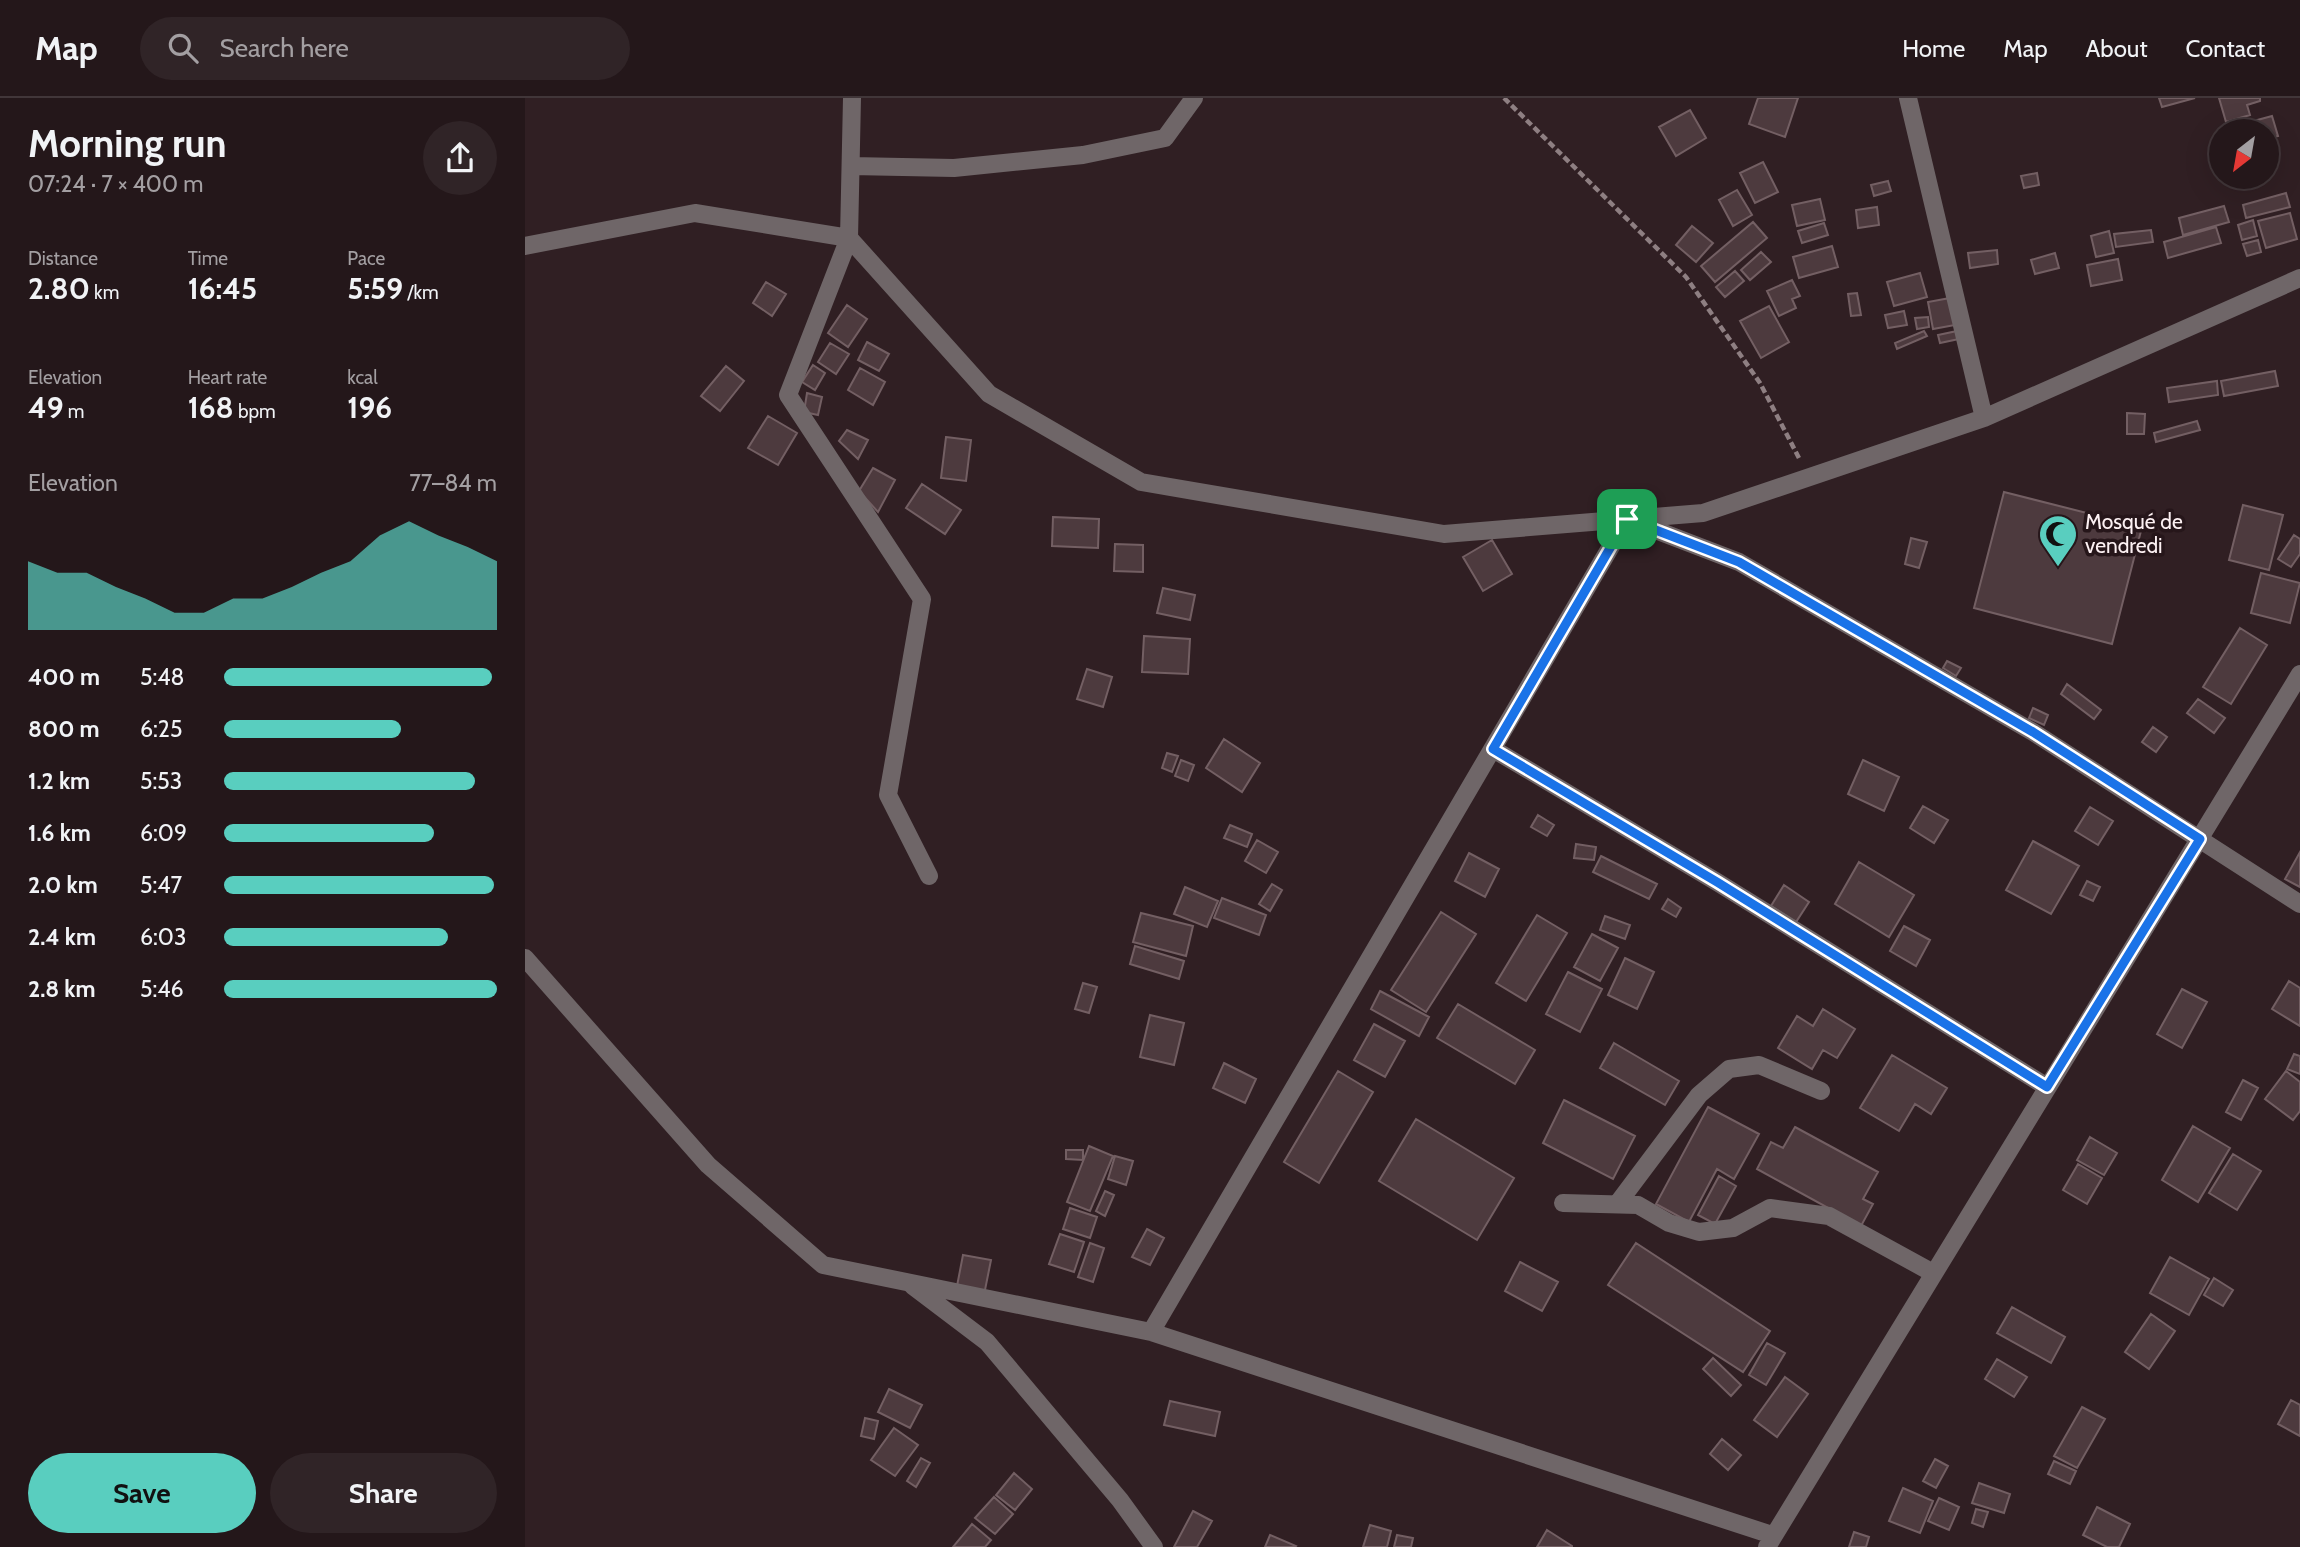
<!DOCTYPE html>
<meta charset="utf-8">
<style>
:root{--surface:#24171a;--page:#302427;--text:#f1f3f6;--muted:#a39fa2;--line:#413639;--accent:#59cebf}
body{margin:0;font-family:Cabin,sans-serif;background:var(--page);color:var(--text);height:100vh;display:flex;flex-direction:column;font-size:26px;white-space:nowrap}
*{box-sizing:border-box;margin:0}
p{font-size:23px;color:var(--muted)}
.icon{flex:none;width:38px;height:38px;fill:none;stroke:currentColor;stroke-width:2;stroke-linecap:round;stroke-linejoin:round}
.map{position:relative;flex:1;overflow:hidden}
.sheet{display:flex;flex-direction:column;background:var(--surface);width:525px}
.sheet>*{flex:none}
.needle{width:46px;rotate:211deg}
.controls{position:absolute;left:1684px;top:21px;display:grid;gap:14px}
.controls a{display:grid;place-items:center;width:70px;height:70px;border-radius:50%;background:var(--surface);box-shadow:0 7px 28px #0002,0 0 0 2px var(--line);font-size:35px}
.pin{position:absolute;display:grid;place-items:center;width:60px;height:60px;color:#fff;margin:-30px;border-radius:14px;box-shadow:0 4px 10px #0006}
.round{display:grid;place-items:center;flex:none;width:74px;height:74px;border-radius:37px;background:var(--page)}
.summary{display:flex;align-items:center;justify-content:space-between;height:119px;padding:0 28px}
h1{font-size:38px;font-weight:700;line-height:52px}
.metrics{display:grid;grid-template-columns:repeat(3,1fr);gap:10px;height:119px;padding:7px 28px}
.metrics div{display:grid;align-content:center}
.metrics b{font-size:30px;font-weight:700}
.metrics small{font-size:19px;font-weight:400}
.metrics p{font-size:19px}
.chart{height:196px;padding:14px 28px}
.chart p{display:flex;justify-content:space-between}
.chart svg{width:100%;height:126px;margin-top:7px;fill:var(--accent);opacity:.7}
.primary-button{display:flex;gap:14px;margin-top:auto;padding:14px 28px}
.primary-button a{flex:1;height:80px;border-radius:42px;background:var(--accent);color:#111;font-size:28px;font-weight:700;line-height:80px;text-align:center}
.primary-button a+a{background:var(--page);color:var(--text)}
ul{padding:0 28px;list-style:none;font-size:23px}
li{display:grid;grid-template-columns:112px 84px 1fr;align-items:center;height:52px}
li i{height:18px;border-radius:9px;background:var(--accent)}
header{display:flex;align-items:center;gap:42px;box-sizing:border-box;height:98px;padding:0 35px;background:var(--surface);border-bottom:2px solid var(--line)}
header strong{font-size:33px}
nav{display:flex;gap:38px;margin-inline-start:auto;font-size:24px}
.search{width:490px;height:63px;background:var(--page);display:flex;align-items:center;gap:18px;box-sizing:border-box;padding:0 24px;border-radius:38px;color:var(--muted);font-size:26px}
main{display:flex;flex:1;min-height:0}
.map>svg:first-child{display:block}
</style>
<header>
<strong>Map</strong>
<div class="search"><svg class="icon" aria-label="search" viewBox="0 0 24 24"><circle cx="10" cy="10" r="6"/><path d="M15 15l6 6"/></svg>Search here</div>
<nav><a>Home</a><a>Map</a><a>About</a><a>Contact</a></nav>
</header>
<main>
<section class="sheet">
<div class="summary"><div><h1>Morning run</h1><p>07:24 · 7 × 400 m</p></div><a class="round"><svg class="icon" aria-label="share" viewBox="0 0 24 24"><path d="M12 15V3M7 8l5-5 5 5M5 13v7h14v-7"/></svg></a></div>
<div class="metrics">
<div><p>Distance</p><b>2.80<small> km</small></b></div>
<div><p>Time</p><b>16:45</b></div>
<div><p>Pace</p><b>5:59<small> /km</small></b></div>
</div>
<div class="metrics">
<div><p>Elevation</p><b>49<small> m</small></b></div>
<div><p>Heart rate</p><b>168<small> bpm</small></b></div>
<div><p>kcal</p><b>196</b></div>
</div>
<div class="chart"><p><span>Elevation</span>77–84 m</p>
<svg viewBox="0 0 160 44" preserveAspectRatio="none"><path d="M0 44V20L10 24L20 24L30 29L40 33L50 38L60 38L70 33L80 33L90 29L100 24L110 20L120 11L130 6L140 11L150 15L160 20V44z"/></svg>
</div>
<ul>
<li><b>400 m</b>5:48<i style="width:98%"></i></li>
<li><b>800 m</b>6:25<i style="width:65%"></i></li>
<li><b>1.2 km</b>5:53<i style="width:92%"></i></li>
<li><b>1.6 km</b>6:09<i style="width:77%"></i></li>
<li><b>2.0 km</b>5:47<i style="width:99%"></i></li>
<li><b>2.4 km</b>6:03<i style="width:82%"></i></li>
<li><b>2.8 km</b>5:46<i style="width:100%"></i></li>
</ul>
<div class="primary-button"><a>Save</a><a>Share</a></div>
</section>
<div class="map">
<svg width="1775" height="1449" viewBox="0 0 1775 1449">
<rect width="100%" height="100%" fill="#301f23"/>
<path fill="#4d3a3e" stroke="#735f63" stroke-width="2" d="M1233,0h40l-13,39 -36,-13z
M1634,0h36l-33,9z
M1694,0h41v3l-13,4 3,10 -24,7z
M1165,12l16,28 -30,18 -17,-29z
M1747,18l6,20 -12,3v-8h-13l-3,-9z
M1238,64l15,30 -23,11 -15,-30z
M1512,75l2,12 -15,3 -3,-12z
M1363,83l3,10 -17,5 -3,-11z
M1212,92l15,25 -19,11 -14,-26z
M1761,95l4,14 -44,11 -3,-13z
M1295,101l5,21 -28,6 -5,-21z
M1699,108l5,16 -46,13 -4,-17z
M1352,109l2,18 -21,3 -2,-18z
M1765,115l7,26 -31,9 -8,-27z
M1728,122l4,16 -15,4 -4,-15z
M1228,124l14,16 -52,44 -14,-16z
M1299,125l4,12 -26,8 -4,-12z
M1167,128l21,17 -17,19 -20,-17z
M1691,129l5,16 -53,15 -4,-16z
M1626,132l2,12 -37,5 -2,-13z
M1584,133l5,22 -18,4 -5,-21z
M1733,142l3,12 -14,4 -4,-12z
M1307,148l6,21 -39,11 -6,-21z
M1472,152l1,14 -28,4 -2,-15z
M1236,154l10,10 -21,18 -9,-10z
M1530,155l4,15 -24,6 -4,-14z
M1593,161l4,21 -31,6 -4,-21z
M1210,173l9,10 -19,16 -9,-10z
M1395,175l7,24 -33,9 -7,-24z
M1267,182l8,16 -8,3 4,9 -17,8 -12,-25z
M241,184l20,12 -14,22 -19,-13z
M1332,195l4,22 -10,1 -3,-22z
M1425,200l5,27 -22,4 -5,-27z
M322,207l20,14 -19,28 -20,-14z
M1244,208l20,36 -28,16 -21,-37z
M1379,213l3,14 -19,3 -3,-13z
M1403,219l1,10 -12,2 -2,-11z
M1399,233l3,5 -30,13 -2,-6z
M1432,233l2,8 -19,4 -2,-8z
M342,244l22,12 -10,17 -21,-11z
M305,245l19,11 -13,20 -18,-12z
M288,267l12,8 -10,17 -13,-8z
M201,268l18,15 -24,30 -19,-15z
M335,270l25,14 -12,23 -25,-15z
M1750,273l3,15 -54,10 -3,-15z
M1692,283l1,14 -49,7 -2,-14z
M282,295l15,4 -4,18 -14,-3z
M1602,315l18,1 -1,20h-17z
M243,318l29,17 -19,32 -30,-17z
M1672,323l3,9 -44,12 -2,-9z
M322,332l21,10 -10,19 -19,-18z
M421,339l25,3 -5,41 -25,-3z
M348,370l22,12 -17,32 -19,-21z
M397,386l39,26 -16,24 -39,-26z
M1479,394l138,35 -30,117 -138,-36z
M1718,407l40,10 -14,55 -40,-10z
M528,419l46,2 -1,29 -46,-2z
M1769,437l6,4v15l-9,13 -13,-8z
M1386,440l16,4 -8,26 -14,-4z
M967,442l20,34 -29,17 -20,-34z
M590,446l28,1v27l-29,-1z
M1736,475l39,10 -10,40 -39,-10z
M638,490l32,7 -5,25 -33,-7z
M1715,530l27,17 -36,59 -28,-17z
M619,538l46,3 -2,35 -46,-2z
M1422,563l14,7 -5,8 -13,-8z
M562,571l25,8 -9,30 -26,-8z
M1542,586l34,26 -7,9 -33,-25z
M1673,601l27,19 -11,15 -27,-20z
M1508,610l15,7 -4,10 -15,-7z
M1628,629l14,10 -11,15 -14,-10z
M699,641l36,24 -18,29 -36,-24z
M642,655l11,3 -6,16 -10,-4z
M656,662l13,5 -6,16 -13,-5z
M1338,662l36,17 -15,34 -36,-17z
M1398,708l25,14 -14,23 -24,-15z
M1565,709l23,14 -15,24 -23,-14z
M1013,717l16,10 -7,11 -16,-9z
M705,727l22,9 -5,13 -23,-9z
M732,742l21,12 -12,21 -21,-12z
M1508,743l46,25 -28,48 -45,-24z
M1051,746l20,3 -2,13 -20,-2z
M1775,754v35l-15,-8z
M944,755l30,16 -14,28 -30,-16z
M1076,758l56,28 -8,15 -56,-27z
M1334,764l55,33 -25,42 -54,-33z
M1562,783l13,6 -7,14 -13,-6z
M747,786l10,6 -12,21 -11,-7z
M1259,787l25,17 -13,20 -25,-16z
M660,789l33,14 -11,26 -33,-13z
M697,800l44,17 -7,20 -45,-17z
M1143,801l13,9 -5,9 -14,-8z
M916,814l35,22 -50,78 -35,-22z
M616,815l52,13 -7,30 -53,-14z
M1012,817l30,18 -41,68 -30,-18z
M1080,818l25,9 -5,14 -25,-9z
M1379,828l26,14 -14,26 -26,-15z
M1067,836l26,14 -18,33 -26,-14z
M610,848l49,15 -5,18 -49,-15z
M1100,860l29,14 -17,37 -29,-14z
M1043,874l34,17 -22,43 -34,-18z
M1764,883l11,7v38l-28,-17z
M558,885l14,4 -8,26 -14,-4z
M1657,891l25,13 -25,46 -25,-14z
M855,893l49,26 -10,19 -48,-27z
M933,906l77,46 -20,34 -78,-46z
M1298,911l32,20 -18,29 -14,-8 -11,19 -34,-21 19,-32 16,10z
M625,917l34,8 -10,42 -34,-8z
M849,926l31,17 -20,36 -31,-17z
M1089,945l65,38 -14,24 -65,-37z
M1769,956l6,2v18l-13,-5z
M1367,957l55,33 -16,26 -16,-10 -16,27 -39,-23z
M699,965l32,16 -11,24 -32,-15z
M813,973l35,21 -54,91 -35,-21z
M1761,973l14,11v29l-7,9 -28,-21z
M1718,982l15,8 -17,32 -15,-8z
M1039,1002l71,36 -22,43 -70,-36z
M1183,1009l51,27 -25,45 -17,-10 -28,53 -33,-18z
M891,1021l98,59 -37,62 -98,-59z
M1668,1028l37,22 -32,54 -36,-22z
M1270,1029l83,45 -15,27 10,5 -12,22 -104,-57 14,-27 12,6z
M1565,1039l27,16 -13,22 -27,-15z
M564,1048l24,10 -23,55 -23,-9z
M541,1052h17v10l-17,-1z
M1708,1056l28,17 -24,39 -28,-17z
M590,1058l18,5 -7,24 -18,-6z
M1553,1066l24,14 -15,26 -24,-14z
M1194,1078l17,10 -21,38 -17,-9z
M580,1093l9,4 -9,21 -9,-5z
M545,1110l27,9 -7,21 -27,-9z
M622,1131l17,9 -14,27 -18,-8z
M535,1136l24,8 -10,30 -25,-8z
M565,1145l14,5 -11,34 -15,-5z
M1111,1145l134,88 -27,41 -135,-87z
M438,1157l28,5 -7,35 -27,-9z
M1645,1159l39,22 -20,36 -39,-22z
M995,1164l38,20 -16,29 -37,-20z
M1689,1180l19,12 -10,16 -19,-11z
M1487,1209l53,30 -14,26 -54,-30z
M1626,1216l24,17 -26,38 -24,-17z
M1242,1245l18,10 -19,32 -17,-10z
M1188,1260l28,27 -10,11 -28,-27z
M1472,1261l30,18 -13,20 -29,-18z
M1260,1279l23,17 -31,43 -23,-17z
M364,1291l33,16 -12,23 -32,-16z
M1766,1302l9,5v31l-22,-12z
M645,1303l50,11 -5,24 -51,-11z
M1557,1309l23,12 -28,49 -23,-12z
M340,1320l13,3 -4,18 -13,-3z
M369,1330l24,17 -23,31 -24,-16z
M1197,1341l19,16 -13,15 -18,-16z
M396,1360l9,5 -14,24 -9,-6z
M1410,1361l13,7 -12,22 -13,-7z
M1529,1363l22,10 -6,13 -22,-10z
M489,1375l18,16 -17,21 -19,-15z
M1454,1385l31,11 -6,19 -32,-10z
M1378,1390l30,13 -13,32 -31,-12z
M469,1399l19,17 -18,20 -20,-16z
M1414,1400l20,9 -10,23 -21,-9z
M1572,1409l33,17 -11,23h-12l-24,-12z
M1451,1411l12,3 -5,15 -11,-4z
M668,1413l19,10 -15,26h-23z
M447,1426l19,16 -6,7h-32z
M845,1427l21,6 -4,16h-24z
M1022,1432l25,16v1h-35z
M1329,1434l15,5 -3,10h-17z
M745,1437l26,11 -1,1h-30z
M872,1437l16,3 -2,9h-17z"/>
<g fill="none" stroke-linecap="round" stroke-linejoin="round">
<path stroke="#8e7f82" stroke-width="4.5" stroke-dasharray="7 3.5" stroke-linecap="butt" d="M979,0l182,179 74,106 39,75"/>
<path stroke="#6f6668" stroke-width="18" d="M327,0l-3,140 140,156 152,88 303,52 259,-21 281,-95 316,-140
M1383,0l76,320
M326,68l103,2 129,-13 82,-17 29,-40
M0,148l170,-33 154,25 -61,157 134,204 -34,196 41,81
M968,651l224,133 330,205
M0,860l183,207 115,100 328,67 621,203
M1038,1105l75,2 31,18 30,9 34,-4 37,-20 59,8 104,57
M1093,1105l81,-108 30,-26 30,-4 62,26
M388,1188l74,56 133,158 34,47
M626,1234l476,-813 112,43 294,170 267,172
M1242,1449l533,-873"/>
</g>
<g fill="none" stroke-linecap="round" stroke-linejoin="round">
<defs>
<path id="route" d="M1102,421l112,43 294,170 167,107 -153,248 -330,-205 -224,-133z"/>
</defs>
<use href="#route" stroke="#fff" stroke-width="14"/>
<use href="#route" stroke="#1a73e8" stroke-width="9"/>
</g>
<defs>
<symbol id="mosque-pin" viewBox="-11 -11 22 30"><path d="M0 17L-7.5 6A9.5 9.5 0 1 1 7.5 6Z" fill="#59cebf" stroke="#26161a"/><path d="M3.5-4.9A6 6 0 1 0 3.5 4.9A5 5 0 1 1 3.5-4.9Z" fill="#111"/></symbol>
</defs>
<g fill-rule="evenodd">
<use href="#mosque-pin" x="1511" y="414" width="44" height="60"/>
</g>
<g text-anchor="middle" stroke-width="7" stroke-linejoin="round" paint-order="stroke">
<g font-size="21" fill="#fdf1f3" stroke="#26161a" text-anchor="start">
<text x="1560" y="431">Mosqué de<tspan x="1560" dy="24">vendredi</tspan></text>
</g>
</g>
</svg>
<div class="controls">
<a><svg class="needle" viewBox="-14 -14 28 28"><path d="M0-13l5 13h-10z" fill="#e53935"/><path d="M0 13l5-13h-10z" fill="#a39fa2"/></svg></a>
</div>
<div class="pin" style="left:1102px;top:421px;background:#1e9e55"><svg class="icon" aria-label="arrive" viewBox="0 0 24 24"><path d="M6 21V4h12l-3 4 3 4H6"/></svg></div>
</div>
</main>
